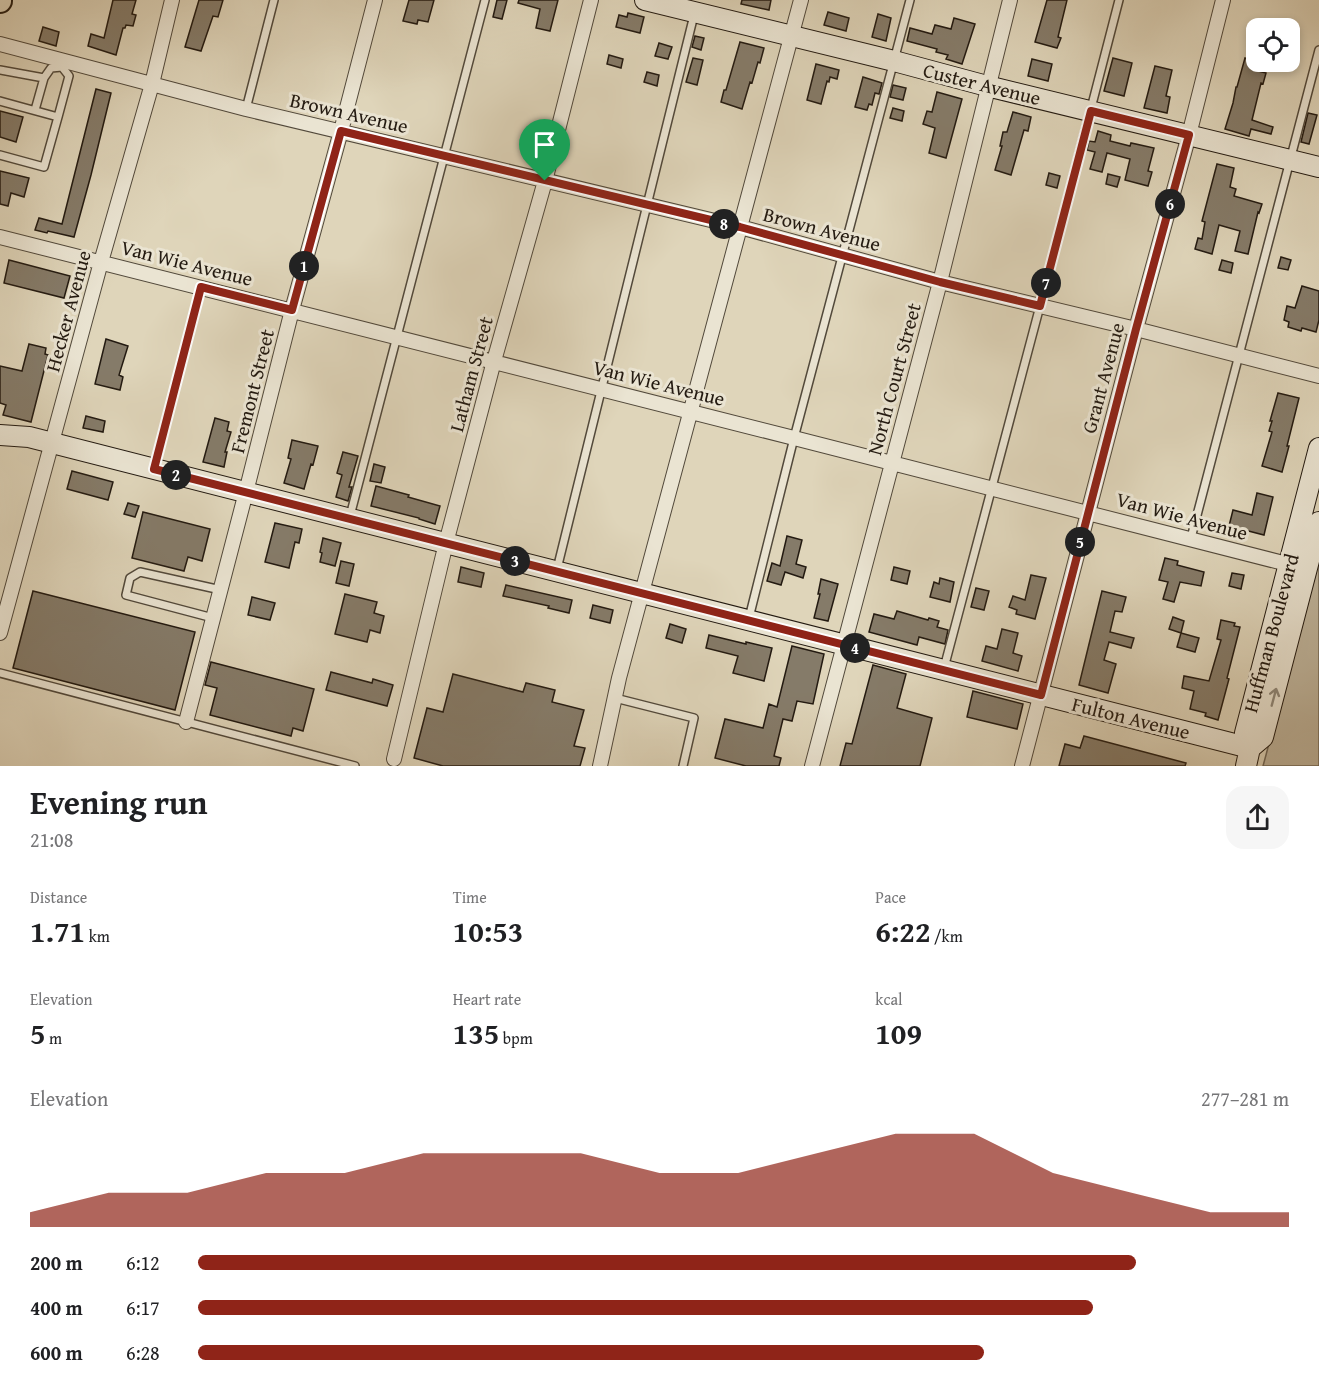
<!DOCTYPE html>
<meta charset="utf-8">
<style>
:root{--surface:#fff;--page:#f6f6f6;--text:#202124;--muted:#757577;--accent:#8f2418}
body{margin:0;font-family:"Gentium Book Plus",serif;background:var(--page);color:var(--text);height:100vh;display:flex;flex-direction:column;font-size:22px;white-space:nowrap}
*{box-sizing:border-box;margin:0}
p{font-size:20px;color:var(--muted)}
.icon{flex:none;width:33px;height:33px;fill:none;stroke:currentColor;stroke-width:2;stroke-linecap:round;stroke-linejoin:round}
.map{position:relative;height:766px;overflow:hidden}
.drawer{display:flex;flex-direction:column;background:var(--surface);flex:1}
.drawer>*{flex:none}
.controls{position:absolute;left:1246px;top:18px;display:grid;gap:12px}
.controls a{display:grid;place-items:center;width:54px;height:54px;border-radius:12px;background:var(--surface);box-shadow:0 3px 9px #0003;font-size:30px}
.pin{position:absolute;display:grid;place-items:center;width:51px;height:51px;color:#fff;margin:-62px -26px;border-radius:50% 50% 50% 0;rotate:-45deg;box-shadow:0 0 6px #0007}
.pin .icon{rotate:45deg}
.km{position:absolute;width:30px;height:30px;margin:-15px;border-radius:50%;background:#222;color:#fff;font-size:16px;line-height:30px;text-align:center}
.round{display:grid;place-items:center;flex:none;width:63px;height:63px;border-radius:18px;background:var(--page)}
.head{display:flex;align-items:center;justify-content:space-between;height:102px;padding:0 30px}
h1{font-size:33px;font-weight:700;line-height:45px}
.metrics{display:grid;grid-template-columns:repeat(3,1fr);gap:9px;height:102px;padding:6px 30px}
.metrics div{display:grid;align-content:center}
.metrics b{font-size:30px;font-weight:700}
.metrics small{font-size:16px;font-weight:400}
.metrics p{font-size:16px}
.chart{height:168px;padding:12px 30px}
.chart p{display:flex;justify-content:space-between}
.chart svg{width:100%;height:108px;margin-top:6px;fill:var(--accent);opacity:.7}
ul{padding:0 30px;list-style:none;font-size:20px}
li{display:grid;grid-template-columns:96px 72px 1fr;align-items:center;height:45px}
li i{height:15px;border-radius:8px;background:var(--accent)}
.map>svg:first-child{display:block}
</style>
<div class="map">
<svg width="1319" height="766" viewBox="0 0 1319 766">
<rect width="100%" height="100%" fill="#dfd5ba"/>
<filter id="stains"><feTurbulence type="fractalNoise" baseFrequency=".00333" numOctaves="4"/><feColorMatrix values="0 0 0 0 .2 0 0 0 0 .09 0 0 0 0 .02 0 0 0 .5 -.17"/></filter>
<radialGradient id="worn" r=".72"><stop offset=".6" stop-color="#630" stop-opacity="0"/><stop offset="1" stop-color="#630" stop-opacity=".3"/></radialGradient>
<path fill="#bfb59d" stroke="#716857" stroke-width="1.5" d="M1319,551v215h-56l3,-11z"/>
<path fill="#857b69" stroke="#231a11" stroke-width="1.5" d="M113,0h23l-4,14 4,1 -3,11 -7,-1 -1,3h-2l-7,27 -28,-9 3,-12 13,4z
M199,0h24l-5,17 -5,-1 -12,35 -16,-4z
M409,0h25l-6,22 -10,-2 -1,4 -14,-3z
M497,0h10l-5,19 -9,-2z
M519,0h39l-8,31 -14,-3 4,-19 -22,-6z
M742,0h29l-2,10 -28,-6z
M1047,0h20l-9,37 3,1 -4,10 -22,-6z
M828,12l21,6 -3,13 -22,-6z
M628,13l16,4 -4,16 -24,-6 3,-12 8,2z
M878,14l13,4 -5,23 -14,-4z
M954,18l21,6 -13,40 -16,-5 2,-4 -12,-3 1,-3 -30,-8 3,-13 22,6 3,-9 16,4z
M43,27l16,5 -3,14 -17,-5z
M695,36l9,2 -3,12 -9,-3z
M740,42l24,6 -4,15 -2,-1 -6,21 -2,-1 -8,27 -21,-7 3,-12h2z
M659,43l13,4 -4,12 -13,-3z
M609,55l14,4 -2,9 -14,-4z
M693,58l10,2 -6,25 -11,-3z
M1113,58l19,5 -8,33 -20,-5z
M1245,58l15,5 -2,8 8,2 -3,11 -2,-1 -9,37 21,7 -2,7 -20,-5 -2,7 -24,-7 8,-26 3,-16h1z
M1032,59l20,5 -4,17 -20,-5z
M816,64l23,6 -2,9 -7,-2 -1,5 -2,-1 -6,23 -14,-4z
M1155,66l17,4 -6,26 4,1 -3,16 -23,-5z
M647,72l12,3 -2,11 -13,-4z
M863,77l19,6 -3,11 -4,-1 -3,12 -3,-1 -2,6 -12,-3z
M893,85l13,3 -3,12 -13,-3z
M96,89l15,4 -20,82 -17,62 -26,-6 -1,2 -12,-3 4,-12 23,6z
M937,92l25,7 -16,59 -17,-5 6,-25 -12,-4 4,-13 5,1z
M893,108l11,3 -2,10 -12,-3z
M0,111l23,6 -7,25 -16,-5z
M1013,112l18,5 -3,14 -4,-1 -13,45 -16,-5 7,-24h-2l3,-14h4z
M1308,113l9,2 -8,29 -8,-2z
M1098,131l13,4 -1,6 20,5 1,-3 23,5 -6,23 4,1 -4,14 -23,-6 5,-21 -23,-6 -5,19 -12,-3 5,-17 -8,-2 2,-9 6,1z
M1217,164l17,4 -4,19 6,2 -2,7 28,8 -3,9 -1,-1 -10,42 -13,-3 5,-20 -21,-6 -7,29 -17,-5 3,-11 4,1 3,-17 -3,-1z
M0,171l29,7 -5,19 -13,-4 -3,13 -8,-2z
M1049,173l11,3 -3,12 -11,-3z
M1108,174l12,3 -3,10 -11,-3z
M1281,257l10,3 -3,10 -10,-2z
M9,260l61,16 -6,22 -60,-15z
M1222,260l11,3 -2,10 -12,-3z
M1302,286l17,5v29l-3,12 -14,-4 -1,3 -13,-4 1,-5 -5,-2 3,-14 8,2z
M106,339l22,7 -9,29 4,2 -3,13 -25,-6z
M29,344l17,4 -1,6 3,1 -17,67 -28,-7 3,-10 -6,-2v-37l22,5z
M1278,393l21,5 -12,48h2l-7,26 -20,-6 10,-34 -3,-1 3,-10h-2z
M86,416l19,5 -2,11 -20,-4z
M215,418l14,4 -2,9 4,1 -6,20h2l-3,15 -21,-5z
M292,440l26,6 -5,19 -2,-1 -7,25 -20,-6 7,-24 -3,-1z
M343,452l15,4 -9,31h3l-4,14 -12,-4 6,-22 -5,-2z
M374,464l11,3 -4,16 -11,-2z
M72,471l41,11 -5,18 -41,-11z
M376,486l33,9 -1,2 32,9 -5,18 -16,-5v-1l-48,-12z
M1257,493l16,4 -9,38 -35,-9 4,-16 19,5z
M128,503l11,3 -4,11 -11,-3z
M143,512l67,17 -8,32 -14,-4 -4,14 -52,-13z
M275,523l27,6 -3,14 -4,-1 -6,26 -24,-6z
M787,536l15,4 -6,24 10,3 -3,11 -18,-6 -4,13 -14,-4 5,-18 8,3z
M323,538l18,5 -6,23 -15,-4 2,-9 -2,-1z
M1165,558l13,3 -1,4 27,7 -3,14 -21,-4 -6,20 -11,-3 5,-17 -9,-2z
M341,561l13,3 -5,22 -13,-3z
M461,567l23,6 -3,14 -23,-5z
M894,567l16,4 -3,13 -16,-4z
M1232,573l12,2 -3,14 -12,-3z
M1031,575l15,3 -11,41 -19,-5 1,-4 -8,-3 4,-11 12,4z
M940,578l14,4 -4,20 -20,-5 4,-15 5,2z
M821,579l17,5 -10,37 -14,-3 6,-24h-2z
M506,585l66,15 -3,13 -21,-5 1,-2 -46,-10z
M976,588l13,3 -5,19 -13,-3z
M33,591l162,41 -20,78 -162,-42z
M1102,591l24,6 -4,15 -7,-1 -5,21 24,6 -3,10 -22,-6 -5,18 12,4 -8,29 -29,-8z
M345,594l32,8 -3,11 10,3 -4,17 -10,-3 -3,12 -32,-8z
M252,597l23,6 -5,17 -22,-5z
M593,605l20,5 -3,13 -20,-5z
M897,611l31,9 1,-2 10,3 -2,6 11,3 -3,14 -26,-7 -2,8 -48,-13 5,-18 20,5z
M1173,617l11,4 -3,12 -12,-4z
M1221,620l14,3 -1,3 6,1 -13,51 2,1 -11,41 -13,-4 1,-3 -16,-4 4,-18 -12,-3 2,-12 25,5 12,-41 -4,-1z
M670,624l16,5 -4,14 -16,-5z
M1002,629l16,4 -5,20 9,3 -4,15 -36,-10 4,-15 11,3z
M1181,633l18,5 -4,14 -18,-5z
M709,635l37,9v-2l26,6 -8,33 -31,-8 5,-17 -32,-8z
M792,646l32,8 -11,50 -16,-3 -5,20 -9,-2 -9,37 7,2 -2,8h-33l-31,-8 10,-39 38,9 6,-24 8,3z
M211,662l103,27 -11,42 -10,-3 -2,8 -81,-21 7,-27 -12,-3z
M873,665l33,9 -9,34 35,10 -12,48h-80l6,-23 6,1z
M331,672l41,11 1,-4 20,6 -6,21 -61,-16z
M453,674l70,18 3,-9 29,7 -3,12 32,8 -10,36 11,2 -5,18h-137l-29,-8 13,-50 16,4z
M973,691l50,13 -6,25 -50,-12z
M1084,736l102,27 -1,3h-126l6,-22 15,4z"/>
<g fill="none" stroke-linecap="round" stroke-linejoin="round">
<defs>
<path id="lane" d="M0,70l44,8 -9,32
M44,78l7,-10 11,-1
M0,101l58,16 -14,50 -44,-12
M246,109l28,-109
M58,117l11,-41 -7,-9 2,-6
M155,466l46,-179
M350,516l135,-516
M1191,538l128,-488
M557,569l137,-554
M213,618l-87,-23 4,-17 10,-6 81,18
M749,618l45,-180 116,-438
M944,668l96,-362 79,-306
M0,673l355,93
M615,698l79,20 -11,48"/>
<path id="street" d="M0,44l246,65 494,118 200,55 196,47 183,47
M0,237l794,201 501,128
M0,633l101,-371 51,-178 20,-84
M186,722l60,-230 46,-182 49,-179 34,-131
M394,759l52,-216 48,-182 51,-180 46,-181
M600,766l19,-88 182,-678
M812,766l128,-484 70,-282
M1022,766l114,-437 53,-194 34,-135"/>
<path id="secondary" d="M645,0l249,61 93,25 332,81
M0,435l29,2 1221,311
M1250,748l13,-11 56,-215
M1246,766l4,-18 -5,-15 74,-285"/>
<path id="primary" d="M0,1v-1"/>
</defs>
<use href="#lane" stroke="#52493b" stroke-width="10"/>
<use href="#street" stroke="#52493b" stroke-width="16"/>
<use href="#secondary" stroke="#231a11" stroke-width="22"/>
<use href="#primary" stroke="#231a11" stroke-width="26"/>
<use href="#lane" stroke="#eae4d2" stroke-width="7"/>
<use href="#street" stroke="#eae4d2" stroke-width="14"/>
<use href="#secondary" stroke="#eae4d2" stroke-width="20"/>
<use href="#primary" stroke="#dfd5ba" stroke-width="22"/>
</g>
<defs><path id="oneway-shaft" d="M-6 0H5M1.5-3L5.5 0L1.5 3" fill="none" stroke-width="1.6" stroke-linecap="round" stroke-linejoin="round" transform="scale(1.5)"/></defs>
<use stroke="#90897b" href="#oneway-shaft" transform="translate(1274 697) rotate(-75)"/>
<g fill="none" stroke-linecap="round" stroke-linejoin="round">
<defs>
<path id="route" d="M1091,111l98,24 -53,194 -95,366 -887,-226 47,-182 91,23 49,-179 399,96 200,55 100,24z"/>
</defs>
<use href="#route" stroke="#fff" stroke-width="12"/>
<use href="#route" stroke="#8f2418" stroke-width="8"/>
</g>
<g text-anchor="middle" stroke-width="6" stroke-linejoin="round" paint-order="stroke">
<g font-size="20" fill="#231a11" stroke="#eae4d2">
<text transform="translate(982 84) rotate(14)" y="7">Custer Avenue</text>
<text transform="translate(349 113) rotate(13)" y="7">Brown Avenue</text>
<text transform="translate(822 229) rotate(15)" y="7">Brown Avenue</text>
<text transform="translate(187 263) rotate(14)" y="7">Van Wie Avenue</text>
<text transform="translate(68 311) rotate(-75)" y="7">Hecker Avenue</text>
<text transform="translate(471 374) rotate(-75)" y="7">Latham Street</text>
<text transform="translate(1103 378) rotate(-75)" y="7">Grant Avenue</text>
<text transform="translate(894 379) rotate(-75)" y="7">North Court Street</text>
<text transform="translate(659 383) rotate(14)" y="7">Van Wie Avenue</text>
<text transform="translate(252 391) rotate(-76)" y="7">Fremont Street</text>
<text transform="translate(1182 516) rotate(15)" y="7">Van Wie Avenue</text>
<text transform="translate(1271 633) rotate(-75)" y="7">Huffman Boulevard</text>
<text transform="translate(1131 718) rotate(14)" y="7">Fulton Avenue</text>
</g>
</g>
<rect width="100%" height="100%" filter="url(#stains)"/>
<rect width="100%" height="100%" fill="url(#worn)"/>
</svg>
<div class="controls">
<a><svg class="icon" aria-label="locate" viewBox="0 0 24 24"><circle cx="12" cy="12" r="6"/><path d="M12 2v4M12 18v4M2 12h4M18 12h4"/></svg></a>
</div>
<div class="pin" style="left:545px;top:181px;background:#1e9e55"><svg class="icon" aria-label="arrive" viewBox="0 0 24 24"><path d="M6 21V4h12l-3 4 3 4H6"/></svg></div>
<b class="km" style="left:304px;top:266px">1</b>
<b class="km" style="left:176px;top:475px">2</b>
<b class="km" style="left:515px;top:561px">3</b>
<b class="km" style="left:855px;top:648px">4</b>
<b class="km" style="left:1080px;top:542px">5</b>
<b class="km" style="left:1170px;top:204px">6</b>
<b class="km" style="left:1046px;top:283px">7</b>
<b class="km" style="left:724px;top:224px">8</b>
</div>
<section class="drawer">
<div class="head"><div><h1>Evening run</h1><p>21:08</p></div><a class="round"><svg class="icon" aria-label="share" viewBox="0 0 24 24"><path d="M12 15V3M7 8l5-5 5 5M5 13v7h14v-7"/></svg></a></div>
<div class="metrics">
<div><p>Distance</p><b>1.71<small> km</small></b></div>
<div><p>Time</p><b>10:53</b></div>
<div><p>Pace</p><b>6:22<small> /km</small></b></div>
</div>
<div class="metrics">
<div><p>Elevation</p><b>5<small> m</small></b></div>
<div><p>Heart rate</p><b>135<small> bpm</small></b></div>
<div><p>kcal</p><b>109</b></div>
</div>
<div class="chart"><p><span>Elevation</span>277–281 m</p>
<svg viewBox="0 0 160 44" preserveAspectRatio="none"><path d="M0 44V38L10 30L20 30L30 22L40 22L50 14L60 14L70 14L80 22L90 22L100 14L110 6L120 6L130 22L140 30L150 38L160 38V44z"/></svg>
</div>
<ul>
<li><b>200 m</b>6:12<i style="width:86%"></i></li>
<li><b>400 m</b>6:17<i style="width:82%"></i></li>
<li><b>600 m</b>6:28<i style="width:72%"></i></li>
</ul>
</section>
